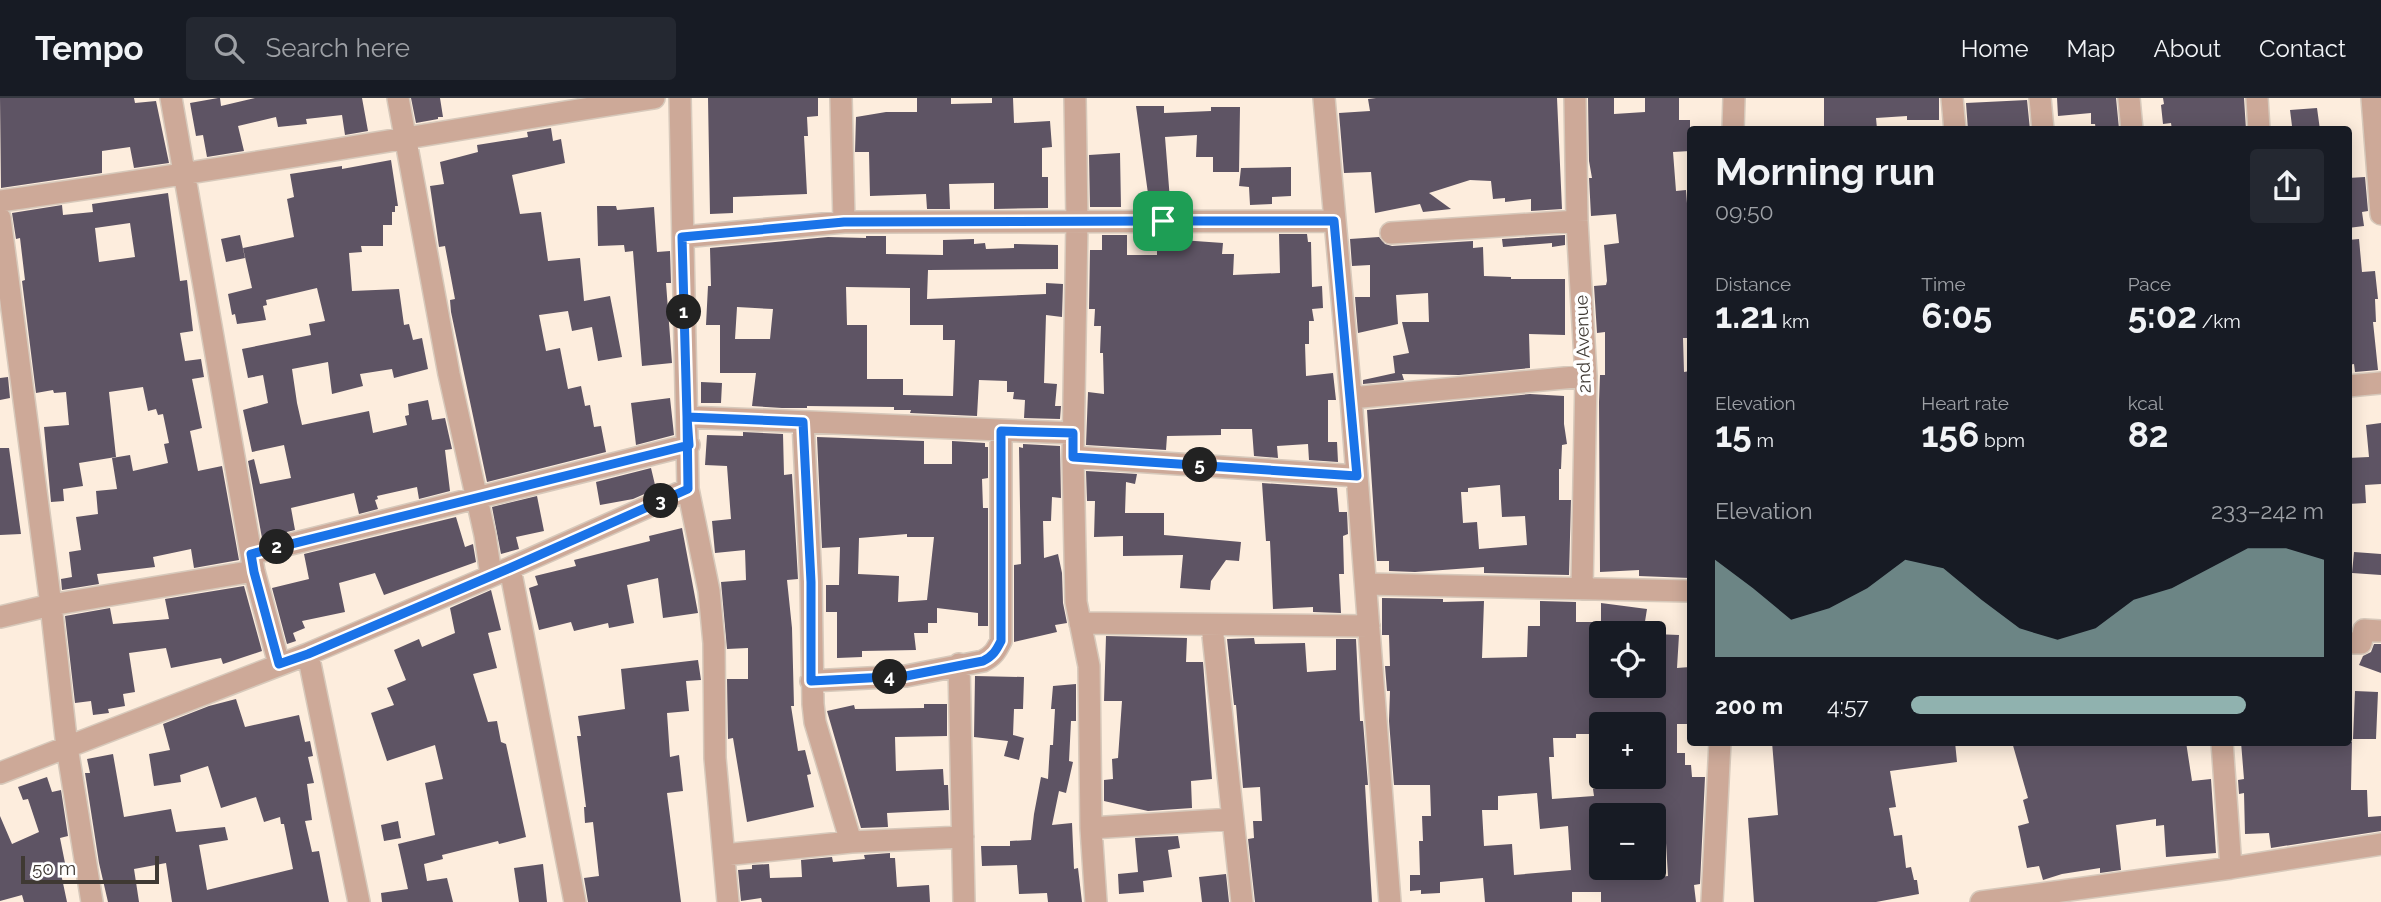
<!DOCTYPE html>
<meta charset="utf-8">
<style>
:root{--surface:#171b24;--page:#242831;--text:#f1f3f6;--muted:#9ea1a6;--line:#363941;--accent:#90b2af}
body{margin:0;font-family:Raleway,sans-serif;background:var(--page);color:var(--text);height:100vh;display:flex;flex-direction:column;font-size:26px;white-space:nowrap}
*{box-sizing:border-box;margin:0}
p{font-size:23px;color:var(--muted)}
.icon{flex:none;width:38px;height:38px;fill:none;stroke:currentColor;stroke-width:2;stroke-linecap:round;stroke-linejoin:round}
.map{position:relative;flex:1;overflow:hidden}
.side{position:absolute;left:1687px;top:28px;width:665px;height:620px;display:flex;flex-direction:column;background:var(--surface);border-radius:7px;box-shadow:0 4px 18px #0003}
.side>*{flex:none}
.buttons{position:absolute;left:1589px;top:523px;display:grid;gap:14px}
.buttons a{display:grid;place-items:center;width:77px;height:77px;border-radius:7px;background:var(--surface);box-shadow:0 4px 18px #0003;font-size:35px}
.scale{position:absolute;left:21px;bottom:18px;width:138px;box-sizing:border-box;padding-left:7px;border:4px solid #3f3933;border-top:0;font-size:19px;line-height:24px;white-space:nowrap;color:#3f3933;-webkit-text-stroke:5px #fff;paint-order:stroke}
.pin{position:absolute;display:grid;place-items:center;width:60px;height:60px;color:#fff;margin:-30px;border-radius:14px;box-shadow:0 4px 10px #0006}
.km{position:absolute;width:35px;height:35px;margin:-18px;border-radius:50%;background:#222;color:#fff;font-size:19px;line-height:35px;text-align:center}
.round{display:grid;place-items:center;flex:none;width:74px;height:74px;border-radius:7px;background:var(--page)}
.head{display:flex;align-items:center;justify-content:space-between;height:119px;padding:0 28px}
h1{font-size:38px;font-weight:700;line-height:52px}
.metrics{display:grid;grid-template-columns:repeat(3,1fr);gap:10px;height:119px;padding:7px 28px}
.metrics div{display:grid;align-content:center}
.metrics b{font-size:35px;font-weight:700}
.metrics small{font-size:19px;font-weight:400}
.metrics p{font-size:19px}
.chart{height:196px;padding:14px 28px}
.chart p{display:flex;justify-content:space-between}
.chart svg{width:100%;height:126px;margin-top:7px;fill:var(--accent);opacity:.7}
ul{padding:0 28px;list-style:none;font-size:23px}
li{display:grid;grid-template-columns:112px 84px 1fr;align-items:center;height:52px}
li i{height:18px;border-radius:9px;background:var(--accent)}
header{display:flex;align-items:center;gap:42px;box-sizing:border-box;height:98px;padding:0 35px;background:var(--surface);border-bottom:2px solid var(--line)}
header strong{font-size:33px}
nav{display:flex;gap:38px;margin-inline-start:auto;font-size:24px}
.search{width:490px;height:63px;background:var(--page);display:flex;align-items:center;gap:18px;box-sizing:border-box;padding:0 24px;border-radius:7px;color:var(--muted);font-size:26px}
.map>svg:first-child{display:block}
</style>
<header>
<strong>Tempo</strong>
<div class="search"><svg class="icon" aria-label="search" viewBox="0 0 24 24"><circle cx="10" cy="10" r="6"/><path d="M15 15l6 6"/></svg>Search here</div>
<nav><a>Home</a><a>Map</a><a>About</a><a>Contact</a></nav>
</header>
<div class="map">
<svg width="2381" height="804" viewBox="0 0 2381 804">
<rect width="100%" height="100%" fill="#fdeddd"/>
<path fill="#5e5464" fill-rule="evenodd" d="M0,0h134l1,5 21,-2 13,62 -35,5 -4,-21 -28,4v22l-101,15z
M218,0h2l1,8 34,-8h107l6,33 -23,4 -3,-20 -36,4 1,5 -29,3 -2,-10 -38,9 6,25 -37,6 -4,-22 -7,1 -6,-33z
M411,0h29l3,19h-5v2l-22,4z
M708,0h110v18l-11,1 1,19h-4l3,58 -74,3v16l-23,1z
M917,0h34v6l41,-1v-5h21l1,25 36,-2 2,26 -10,1v29h6v31l-54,1v-26l-45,1 1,25h-23l-1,-15 -56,2 -1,-44h-14l1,-35 30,-5h31z
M1376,0h181l5,111 -31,2v-12l-26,3v-4l-12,1 -2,-18 -21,-1 -41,13 22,16 -28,3 -3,-8 -45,9 -4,-41 -27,1 -5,-60 31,-2 -2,-12z
M1588,0h26v16l31,-2v-14h34v22h11v31l-17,1 3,39 10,-1 4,53v76h-3l1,19h-5l1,34 6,-1v207l-51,-2v-6l-39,2 -1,-170 1,-27h5v-43l-8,1 -3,-47 12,-1 1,-4 -3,-36 15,-2 -3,-29 -25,2 -2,-38h3l-3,-17z
M1824,0h115v22h-32v-4l-31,2 1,11 -53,1z
M2057,0h59l3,31 -23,1 -1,-6h-4v-11l-33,3z
M2163,0h81l2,32h-74l-1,-7 -8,1 -2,-19 3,-1z
M2027,2l3,30h-62l-2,-27z
M1136,8h28v7l47,-2v-4h29l-1,65h-26v-15h-17l1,-22 -32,2 5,63 -21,1z
M2317,10l3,22h-26v-4h-2l-2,-16z
M551,30l2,13 8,-2 4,24 -53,12 8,39 21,-2 7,49 32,-3 4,43 26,-5 12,61 -24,4 -6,-34 -20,4 -4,-20 -29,4 7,36 14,-3 8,41 13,-3 4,20 5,-1 4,22 7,-1 5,26 -119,30 -36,-170 -1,-12 5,-1 -10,-53 -6,1 -9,-61 14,-2 -4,-22 38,-10 -1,-7 51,-8 -1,-5z
M1120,55l1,54h-31l-1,-52z
M391,62l7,46h-3v6h-3v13h-9v21h-22l1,6 -13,1 3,38 47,-2 5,36 5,-1 4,16 9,-2 6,31 -34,9 -2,-9 -32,5 3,12 -31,8 -4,-32 -36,7 5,34 5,22 67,-14 4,22 34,-8 -2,-9 4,-1 -1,-11 20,-4 4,20 13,-2 7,31 -7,1 5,41 -31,8 -2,-12 -40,9 1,3 -3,1 3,9 -19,5 -5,-21 -63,15 4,22 -33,8 -14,-77 6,-2 6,25 31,-6 -7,-33 -32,7 -9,-42 25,-7 -5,-28 -15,3 -6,-29 69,-14 -2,-11 16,-3 -8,-33 -51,12 1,5 -4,1 3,14 -29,4 -2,-10 -3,1 -4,-21 24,-6 -9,-40 51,-11 -7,-38 7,-2 -4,-23 52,-8v3z
M1291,69v29l-19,1v7l-22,1 -1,-18 -10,-1 2,-18z
M2365,79l3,34 -6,1 2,14 -16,2v-50z
M168,95l12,88 7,-1 6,51 -13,2 5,28 16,-2 3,18 -12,2 10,49 -12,3 8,40 24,-5 17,94 -45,8 -3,-19 -38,8 2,10 -58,7 2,10 -37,6 -1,-11 11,-2 -3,-25 12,-2 -5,-33 22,-3 -2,-23 21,-2 -5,-31 18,-3 3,16 35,-8 -4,-19 5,-1 -6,-29 -5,1 -2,-6 -8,2 -5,-24 -34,5 7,65 -37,6 4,23 -20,3 1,12 -13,1 -7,-75 25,-2 -3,-33 -12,1 -1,-3 -17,3 -14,-112 3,-1 -5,-42 -4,1 -4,-26 50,-8 1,10 30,-3 -1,-8zM130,125l5,34 -36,5 -4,-34z
M597,108h19l1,4 37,-3 3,45 13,-1 1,32h-5l6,80 -30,3 -9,-115 -8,1 -1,-7 -26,1z
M1279,136h28l1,8h3l1,45 10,-1 1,22 -11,1 2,12h-5v23h-4l1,32 27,-3 3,27h-8v42h9l1,20 -29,-2 -1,-16 -31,2 1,12 -24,-2 -2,-27h-31v6l-54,1 -1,14 -80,-5 2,-53 16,2 -1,-41h-3l1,-27h-7l1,-17h-6l1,-59h12v-15h25v20h30v-5h24v-10l42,3 -1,11h12l-1,21 47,-2z
M240,137l5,23 -19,4 -5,-23z
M1565,137v10l-13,2v-4l-49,4 -1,-8z
M866,138h20v18l57,1v-15l31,-1v5l11,-1 1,6 28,-1v-4l44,1v24l-130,1 -1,29 119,-5v-11l17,1 -1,33 -16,-2 -2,68 13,1 -2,22h6l-1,13 -36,-1 1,-18 -12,-1 1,-7h-7v-11l-28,-1 -2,36 -67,-3 1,-3h-17v-3l-87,-1v2h-25l-30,-2 4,-33h-36v-48h-14l2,-39h3l-1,-38 118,-11 38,1zM846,189l64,1v37h33v15h12l-2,56 -50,-1v-16h-36v-54h-20zM737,209l36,2 -3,30h-35z
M1379,139l6,7 7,2 81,-5v7l10,-1 1,29 27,1v2h54v56l-36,-1 1,34 -71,7 -57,-1 2,6 -41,4v-4l32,-7 -2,-17 16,-3 -7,-31h27l-1,-29 -32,2 2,29 -40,9 -3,-36h15v-32l-18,1 -2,-27z
M2359,141l3,33 13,-1 3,28h-3l1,23h-3l5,48 -23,2 -1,-8 -6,1v-125z
M8,279l2,21 -10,2v-22z
M701,284l21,1 -1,20h-20z
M1530,296l34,2v28l3,20 -5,1 -1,24h-2v31h12l-2,75 -85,-2v-6l-69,5 -26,-1v-10h-12l-10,-151zM1500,387l2,32 23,-1 2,29 -48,4 -2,-27 -14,1 -2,-31h7v-4z
M670,300l4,37 -38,10 -5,-42z
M2381,325v61l-16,1 1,18 -18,1v-46l21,-1 -3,-32z
M743,334l40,2 1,41 8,-1 6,105 -11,1 5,48 2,78h-3l7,45 7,-1 6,24 -4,1 7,32 -67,15 -14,-84 -5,1 -1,-60h21v-31l-21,1 -6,-67 25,-2 -1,-30 -30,3 -3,-32 19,-2 -4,-53 -22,-1 2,-30 36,1z
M817,339l107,4v23h28v-23l33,2v4h3v31l-6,1 1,29h5v118h-10v-13l-41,-5v15h-9v10h-14l2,17 -54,1v6l-25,1v-46h-11v-27h13l1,-38 -18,1zM907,436v3h27l-7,63 -29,2 1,-26 -41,-2 1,-36z
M1023,346l37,2 1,52 -9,-1 -1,24h-8l1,37 14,-4 4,19 1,30 4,20 -12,2 2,7 -43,10v-77l7,-1 -2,-117 4,1z
M0,350h9l12,86 -21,1z
M651,370l5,21 -23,10 -33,6 -4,-23z
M1086,373l51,3 -2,10 -9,-2 -1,31h39v22l77,7 -2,19 -13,-1 -15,21 -1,9 -30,-2 3,-33 -60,1v-20l-29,1 1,-36h-8z
M1262,385l75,5 2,24h8l1,22 -5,2 1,38h-5l2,39 -28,-1v-5l-40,2 -3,-68h-4z
M537,398l7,35 -28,6 3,12 -18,5 -9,-47z
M456,419l9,30 8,-3 3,18 -92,33 -9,-22 -36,10 6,29 -43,9 3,7 -12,5 3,8 -9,3 -15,-56 37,-9 -5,-25z
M682,430l16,85 -35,5 -5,-40 -31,7 7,38 -25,5 -1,-5 -34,8 -3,-9 -32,8 -10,-42 9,-3 -3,-9 41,-10 -2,-6 76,-19 -1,-5z
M2354,454l27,2v21l-29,-2z
M244,488l18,65 -39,13 -2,-6 -50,10 -5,-20 -37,5 6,39 -12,2 2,12 -17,3 1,4 -16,2 -2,-14 -16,2 -10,-87 45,-8 3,16 56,-5 -4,-20z
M491,492l10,40 -13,3 9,35 -24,6 15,48 9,-1 4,21 5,2 20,93 -27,7 -1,-3 -56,14 1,4 -19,5 3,17 20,-3 6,24h-71l-1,-9 27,-4 -10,-45 37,-9 -10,-52 18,-4 -8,-34 -48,16 -16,-48 23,-8 -7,-17 19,-8 -12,-30 25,-11 3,8 33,-14 -5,-25z
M1382,500l61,1v3l41,-1 -2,57 45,-1 1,-31h12v-25l36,1v20h25v-19l46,6 -4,25h-42v52h53v-52l25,1 -2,33 13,-1v38h-2v19h-11v29h8v12h6l1,12h13l-5,107 -6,1 2,17h-95v-10h-29v10h-87l-2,-24 -43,4v11l-19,1v-4l-11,1v-16h10l-1,-34h4l-1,-25h9l-1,-31h-36l-5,-64 1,-30h-3l-2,-25h5l-1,-31h-7zM1598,626h56v53h-35l-1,10 -25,2 1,7 -42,3 -3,-42h5l-1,-19h23v-4h22zM1537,695l3,36 28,-3 3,44 -57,5 -2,-31 -28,2 -2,-36h16v-14zM1601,718h53v28l12,-1 2,33 -37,4v-12h-30z
M1106,538l81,2 -1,24h17l9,117 -21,2 1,27 -44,3 -44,-10v-21l9,-1 -1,-20 6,-1 4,-57h-18z
M1254,540l1,6 50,-1 2,29 29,-2v-31h20l4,82h3l5,64h-3l7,117h-117l-7,-63 6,-1 -1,-17h9l-2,-34 -17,1 -7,-83h-2l-7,-66z
M2374,546h7v29l-22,-8 4,-9 8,-4z
M698,562l3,20 -15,1 3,30 -22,2 3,44 9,-2 4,36 -16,2 14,109h-93l-4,-24 15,-2 -6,-54 -8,1 -1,-16h2l-9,-71h4l-3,-20 47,-7 -4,-40z
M975,578l49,1 -1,32h-9l-1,26 11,3 -5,22 -15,-4 4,-15 -34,-4z
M1076,586v37h-5l-2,40 4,1 -7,31 -7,-2 -7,34 20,-2 2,46 4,-1 4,34h-34l-1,-9 -28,1 -2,-29 -35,1 -1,-20h29v-5l21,-1 3,-26 7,-37 7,2 2,-34h3l2,-36h-4l2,-23z
M2355,593l23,1 -2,47h-23z
M236,601l9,28 54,-12 6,27 5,-1 3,15 -5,1 6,26 -7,1 5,36 -7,1 7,31 7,-1 10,51h-157l-6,-39 -32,6 5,33h-31l-9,-39 -14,-90h5l-3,-14 26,-5 11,63 47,-8 5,23 49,-5 3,13 -29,5 8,45 86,-21 -9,-45h-3l-1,-7 -16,5 -8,-25 -35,11 -13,-42 -28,9 1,7 -27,4 -5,-32 21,-4 -7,-26 46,-18z
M924,606h23v32l-52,1 1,34 47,-2 1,16h4l1,25 -62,3 1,14 -27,1 -34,-117 27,-6 1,4 69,-1z
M1772,644h40l1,3 24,-3h118l2,20 -67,9 6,36 -7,1 5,28 8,-1 4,33 5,-1 3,13h3l2,14 -43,8h-122l-6,-84 30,-3z
M2012,644h174l6,39 19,-2 5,74 -50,4 -2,-32 -8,1v-7l-40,6 5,45 -21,3v-5l-38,6 -19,6 -4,-14 -12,2 -9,-42 11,-3 -6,-23 5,-2z
M2241,644h111l-1,48h16l1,27 13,-1v15l-110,17 -2,-15 -24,1 -1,-41 -5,1 -1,-14 6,-1z
M47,679l5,15 9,-2 7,46 -8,2 6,30 -6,1 7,33h-43l-2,-7 -22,6v-85l12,28 27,-12 -11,-33 -5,1 -5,-13z
M398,723l3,17 -17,3 -3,-16z
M1178,738l2,12 -12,2 4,27 -29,4 1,11 -25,2 -1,-20 20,-2 -3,-34z
M890,755v5h5l2,29 32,-2 1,17h-168l-1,-4 -20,3 -3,-31 14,-1v-4l17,-1 1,14 32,-1 -1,-17 31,-3 1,5 32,-3 -1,-4z
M543,766l4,38h-28l-5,-34z
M1226,776l3,28h-27l-3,-25z"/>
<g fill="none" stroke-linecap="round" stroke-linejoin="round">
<defs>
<path id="minor" d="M171,0l83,473 25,93
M398,0l51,276 36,161 6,40
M680,0l8,391 21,102 5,52 1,115 13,144
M841,0l3,124
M1075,0l2,122 -4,237 3,145 13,64 2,162 5,74
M1324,0l27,300 39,504
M1575,0l2,123 9,155 -4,213
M1952,0l3,32
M2040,0l3,32
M2129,0l3,32
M2257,0l2,32
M2372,0l9,116
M1733,32l1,-32
M0,103c219,-30 436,-69 654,-103
M0,120l51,387 16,142 25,155
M1391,135l186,-12
M683,139l161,-15 490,-1
M2348,288l33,-3
M1351,300l235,-22
M687,319l386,16
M803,324l8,160 2,122 2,18 36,120
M1073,359l284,19
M251,456l438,-109
M510,470l65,334
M1366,486l324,7
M0,519l51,-12 203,-34
M1080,525l289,3
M1212,528l30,276
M2348,545h13l3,-13 17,1
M308,556l51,248
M959,566l5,238
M811,583l95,-5 77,-15c10,-5 13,-10 18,-20v-210
M2222,644l9,126
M0,675l308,-119 202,-86 178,-79
M1091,730l142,-9
M724,757l127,-13 112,-5
M1712,804l8,-160
M1981,804l250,-34 150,-24"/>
</defs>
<use href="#minor" stroke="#d7c9bb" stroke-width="24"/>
<use href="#minor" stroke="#cda998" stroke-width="21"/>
</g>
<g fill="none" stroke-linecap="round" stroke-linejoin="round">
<defs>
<path id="route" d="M1163,123l-319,1 -162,15 5,180 2,28 -438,109 3,18 25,92 29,-10 202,-86 178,-79 -1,-72 116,5 8,160v99l95,-5 77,-15c10,-5 13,-10 18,-20v-210l72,2v24l284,19 -23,-255h-171"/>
</defs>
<use href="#route" stroke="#fff" stroke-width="14"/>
<use href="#route" stroke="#1a73e8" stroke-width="9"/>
</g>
<g text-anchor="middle" stroke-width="7" stroke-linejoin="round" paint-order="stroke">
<g font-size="18" fill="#3f3933" stroke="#fff">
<text transform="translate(1583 246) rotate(-92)" y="6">2nd Avenue</text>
</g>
</g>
</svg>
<div class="buttons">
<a><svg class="icon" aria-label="locate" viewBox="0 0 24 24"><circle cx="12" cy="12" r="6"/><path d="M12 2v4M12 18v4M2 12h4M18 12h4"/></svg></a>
<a>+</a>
<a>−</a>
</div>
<div class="scale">50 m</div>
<div class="pin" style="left:1163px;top:123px;background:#1e9e55"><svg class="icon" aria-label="arrive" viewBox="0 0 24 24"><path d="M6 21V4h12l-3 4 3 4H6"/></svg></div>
<b class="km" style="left:684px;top:214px">1</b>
<b class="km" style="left:277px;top:449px">2</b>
<b class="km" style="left:661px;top:403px">3</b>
<b class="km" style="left:890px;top:579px">4</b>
<b class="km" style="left:1200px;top:367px">5</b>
<section class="side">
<div class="head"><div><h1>Morning run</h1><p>09:50</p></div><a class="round"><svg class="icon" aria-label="share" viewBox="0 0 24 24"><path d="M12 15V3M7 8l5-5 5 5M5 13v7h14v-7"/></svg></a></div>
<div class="metrics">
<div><p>Distance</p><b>1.21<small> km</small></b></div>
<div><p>Time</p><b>6:05</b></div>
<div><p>Pace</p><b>5:02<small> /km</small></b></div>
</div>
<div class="metrics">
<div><p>Elevation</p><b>15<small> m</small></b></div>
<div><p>Heart rate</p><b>156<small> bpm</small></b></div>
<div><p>kcal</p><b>82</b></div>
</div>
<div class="chart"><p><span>Elevation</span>233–242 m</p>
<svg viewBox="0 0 160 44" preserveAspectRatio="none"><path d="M0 44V10L10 20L20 31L30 27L40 20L50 10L60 13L70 24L80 34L90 38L100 34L110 24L120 20L130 13L140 6L150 6L160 10V44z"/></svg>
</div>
<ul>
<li><b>200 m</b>4:57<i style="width:81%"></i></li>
</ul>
</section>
</div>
